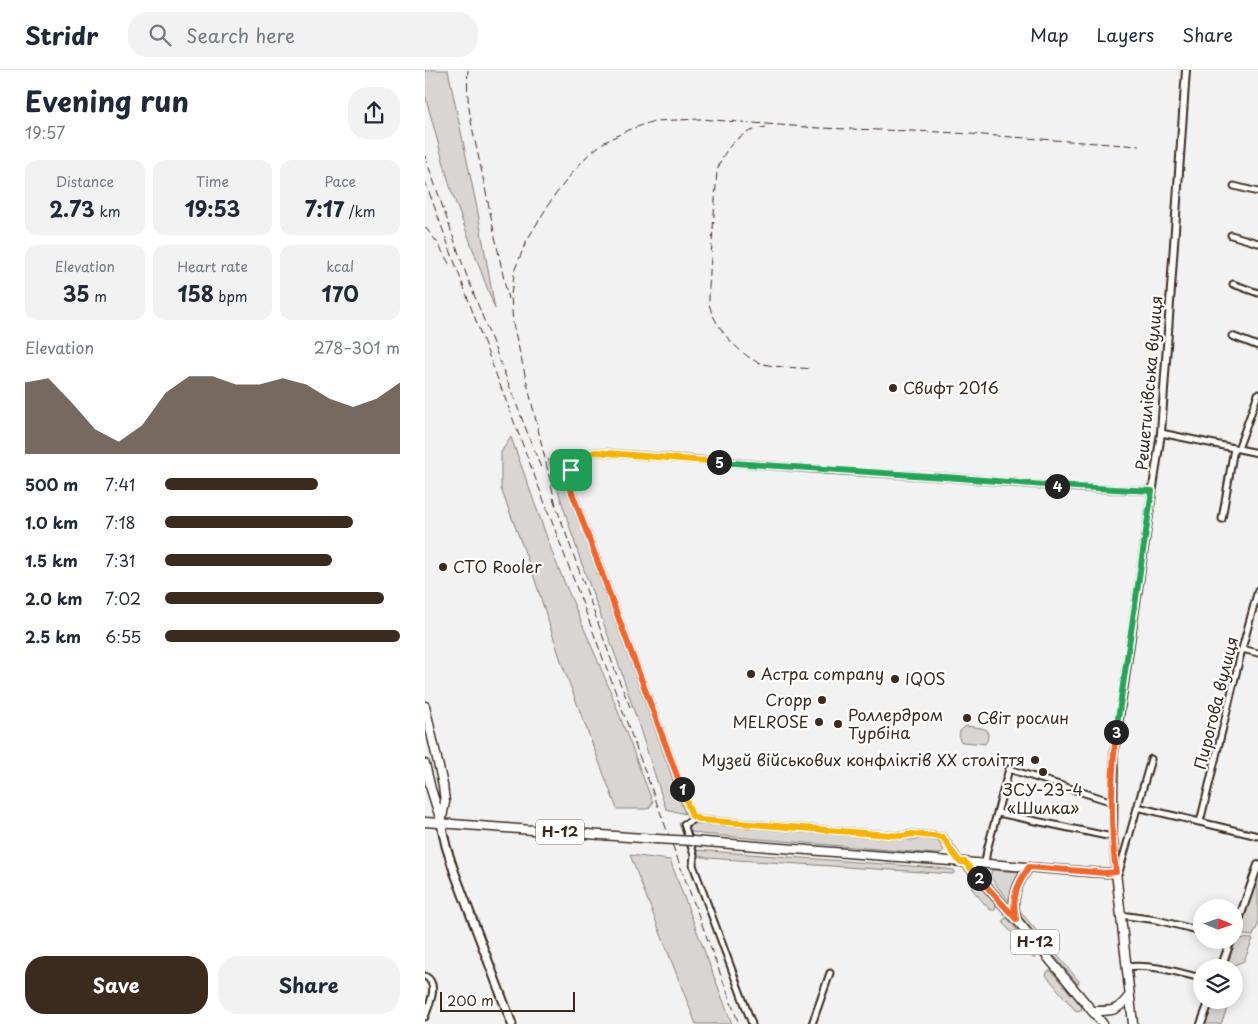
<!DOCTYPE html>
<meta charset="utf-8">
<style>
:root{--surface:#fff;--page:#f2f2f3;--text:#1f2937;--muted:#747a83;--line:#e0e1e3;--accent:#3b2a1e}
body{margin:0;font-family:"Playpen Sans",sans-serif;background:var(--page);color:var(--text);height:100vh;display:flex;flex-direction:column;font-size:19px;white-space:nowrap}
*{box-sizing:border-box;margin:0}
p{font-size:16px;color:var(--muted)}
.icon{flex:none;width:28px;height:28px;fill:none;stroke:currentColor;stroke-width:2;stroke-linecap:round;stroke-linejoin:round}
.map{position:relative;flex:1;overflow:hidden}
.sheet{display:flex;flex-direction:column;background:var(--surface);width:425px}
.sheet>*{flex:none}
.needle{width:32px;rotate:92deg}
.fabs{position:absolute;left:768px;top:829px;display:grid;gap:10px}
.fabs a{display:grid;place-items:center;width:50px;height:50px;border-radius:50%;background:var(--surface);box-shadow:0 2px 12px #0003;font-size:25px}
.scale{position:absolute;left:15px;bottom:12px;width:135px;box-sizing:border-box;padding-left:5px;border:2px solid #3b2a1e;border-top:0;font-size:14px;line-height:18px;white-space:nowrap;color:#3b2a1e;-webkit-text-stroke:4px #fff;paint-order:stroke}
.pin{position:absolute;display:grid;place-items:center;width:42px;height:42px;color:#fff;margin:-21px;border-radius:10px;box-shadow:0 2px 8px #0006}
.km{position:absolute;width:25px;height:25px;margin:-12px;border-radius:50%;background:#222;color:#fff;font-size:14px;line-height:25px;text-align:center}
.round{display:grid;place-items:center;flex:none;width:52px;height:52px;border-radius:20px;background:var(--page)}
.head{display:flex;align-items:center;justify-content:space-between;height:85px;padding:0 25px}
h1{font-size:28px;font-weight:700;line-height:38px}
.figures{display:grid;grid-template-columns:repeat(3,1fr);gap:8px;height:85px;padding:5px 25px}
.figures div{display:grid;align-content:center;border-radius:12px;background:var(--page);text-align:center}
.figures b{font-size:21px;font-weight:700}
.figures small{font-size:14px;font-weight:400}
.figures p{font-size:14px}
.chart{height:140px;padding:10px 25px}
.chart p{display:flex;justify-content:space-between}
.chart svg{width:100%;height:90px;margin-top:5px;fill:var(--accent);opacity:.7}
.primary-button{display:flex;gap:10px;margin-top:auto;padding:10px 25px}
.primary-button a{flex:1;height:58px;border-radius:20px;background:var(--accent);color:#fff;font-size:20px;font-weight:700;line-height:58px;text-align:center}
.primary-button a+a{background:var(--page);color:var(--text)}
ul{padding:0 25px;list-style:none;font-size:16px}
li{display:grid;grid-template-columns:80px 60px 1fr;align-items:center;height:38px}
li i{height:12px;border-radius:6px;background:var(--accent)}
header{display:flex;align-items:center;gap:30px;box-sizing:border-box;height:70px;padding:0 25px;background:var(--surface);border-bottom:1px solid var(--line)}
header strong{font-size:24px}
nav{display:flex;gap:28px;margin-inline-start:auto;font-size:18px}
.search{width:350px;height:45px;background:var(--page);display:flex;align-items:center;gap:12px;box-sizing:border-box;padding:0 18px;border-radius:20px;color:var(--muted);font-size:19px}
main{display:flex;flex:1;min-height:0}
.map>svg:first-child{display:block}
</style>
<header>
<strong>Stridr</strong>
<div class="search"><svg class="icon" aria-label="search" viewBox="0 0 24 24"><circle cx="10" cy="10" r="6"/><path d="M15 15l6 6"/></svg>Search here</div>
<nav><a>Map</a><a>Layers</a><a>Share</a></nav>
</header>
<main>
<section class="sheet">
<div class="head"><div><h1>Evening run</h1><p>19:57</p></div><a class="round"><svg class="icon" aria-label="share" viewBox="0 0 24 24"><path d="M12 15V3M7 8l5-5 5 5M5 13v7h14v-7"/></svg></a></div>
<div class="figures">
<div><p>Distance</p><b>2.73<small> km</small></b></div>
<div><p>Time</p><b>19:53</b></div>
<div><p>Pace</p><b>7:17<small> /km</small></b></div>
</div>
<div class="figures">
<div><p>Elevation</p><b>35<small> m</small></b></div>
<div><p>Heart rate</p><b>158<small> bpm</small></b></div>
<div><p>kcal</p><b>170</b></div>
</div>
<div class="chart"><p><span>Elevation</span>278–301 m</p>
<svg viewBox="0 0 160 44" preserveAspectRatio="none"><path d="M0 44V9L10 7L20 19L30 32L40 38L50 30L60 14L70 6L80 6L90 10L100 10L110 7L120 10L130 17L140 21L150 17L160 9V44z"/></svg>
</div>
<ul>
<li><b>500 m</b>7:41<i style="width:65%"></i></li>
<li><b>1.0 km</b>7:18<i style="width:80%"></i></li>
<li><b>1.5 km</b>7:31<i style="width:71%"></i></li>
<li><b>2.0 km</b>7:02<i style="width:93%"></i></li>
<li><b>2.5 km</b>6:55<i style="width:100%"></i></li>
</ul>
<div class="primary-button"><a>Save</a><a>Share</a></div>
</section>
<div class="map">
<svg width="833" height="954" viewBox="0 0 833 954">
<rect width="100%" height="100%" fill="#f3f2f2"/>
<filter id="ink" filterUnits="userSpaceOnUse"><feTurbulence type="fractalNoise" baseFrequency=".02" numOctaves="2"/><feDisplacementMap in="SourceGraphic" scale="10" xChannelSelector="R" yChannelSelector="G"/><feConvolveMatrix kernelMatrix="1 2 1 2 8 2 1 2 1" color-interpolation-filters="sRGB"/></filter>
<g filter="url(#ink)">
<path fill="#d8d5d2" stroke="#8a8078" d="M0,0h23l29,138 18,101 -44,-119 -26,-95z
M86,367l44,123 53,125 45,118 -5,6h-31l-55,-145 -29,-90 -32,-85v-37z
M123,389l17,11 120,344 -19,-5 -45,-138 -41,-112z
M541,656l16,2 5,2c2,4 1,10 -2,14l-22,-2 -3,-1 -1,-3 1,-7z
M280,751l97,11 29,1 65,5 14,2 11,-1 17,2 6,9 -4,4h-4l-235,-20 -13,-3c1,-9 10,-9 17,-10z
M270,780l242,18 17,2 1,2 -2,2 -246,-16 -8,-2 -3,-3z
M205,785l40,5 62,164h-36z
M567,800l29,2 -12,29 -19,-24z
M833,807v48l-5,11 -17,-2 19,-56z
M548,812l4,1 19,23 -1,4h-3l-3,-1 -17,-20 -1,-3z
M594,840l60,71 -1,3 -56,-66z
M582,848l30,36 -1,4h-3l-28,-33 -2,-4 1,-2z
M809,868l19,1 -9,22 -15,6 -6,1z
M623,901h3l31,35 -1,4 -4,1 -2,-1 -25,-30 -4,-5z
M787,930h12l4,6 -7,18h-18z"/>
<g fill="none" stroke-linecap="round" stroke-linejoin="round">
<defs>
<path id="minor" d="M809,116l24,6
M806,165l27,8
M808,214l25,9
M807,266l26,10
M736,363l97,20
M813,379l20,-55
M797,449l12,-71
M817,579l16,4
M712,737l121,29
M573,743l109,23h6
M270,749l-11,5 10,31 -1,10 59,159
M775,752l42,-173 16,-59
M535,792l-17,-25 -31,-3 -10,2 -202,-16 -8,-3 -121,-327 1,-20 12,-14 11,-4 232,18 131,8 105,9 89,4
M560,793l2,-13 22,-81 104,33
M691,802h3l32,-113
M695,845l37,5 44,11
M701,897c26,-3 50,5 75,11
M0,906c15,8 4,29 0,41
M387,954l18,-51"/>
<path id="tertiary" d="M691,802l-3,-36 1,-83 47,-320 25,-363
M809,864l24,-69
M796,898l10,-28
M776,954l9,-24"/>
<path id="secondary" d="M16,753l5,23 8,25 58,153"/>
<path id="primary" d="M0,636l18,79 2,17 -4,21
M0,694l6,25 10,32
M0,752l231,17
M268,771l397,31 16,1 10,-1 17,152
M540,792l51,57 87,105
M591,848c-5,-21 1,-34 13,-51
M667,941c20,0 25,1 37,-15"/>
</defs>
<use href="#minor" stroke="#3b2a1e" stroke-width="9"/>
<use href="#tertiary" stroke="#3b2a1e" stroke-width="10"/>
<use href="#secondary" stroke="#3b2a1e" stroke-width="11"/>
<use href="#primary" stroke="#3b2a1e" stroke-width="11"/>
<use href="#minor" stroke="#fff" stroke-width="5"/>
<use href="#tertiary" stroke="#fff" stroke-width="6"/>
<use href="#secondary" stroke="#fff" stroke-width="7"/>
<use href="#primary" stroke="#fff" stroke-width="8"/>
<path stroke="#3b2a1e" stroke-width="1" stroke-dasharray="8 4" stroke-linecap="butt" d="M43,0c-3,33 6,66 13,98 9,44 18,88 27,131
M341,57c-26,4 -41,19 -49,44l-8,116c0,5 0,11 0,16 4,22 28,49 48,59 15,6 39,5 55,7
M0,86l40,115 76,197
M0,111l58,159 80,211 176,473
M0,157l12,15 14,25
M128,428l63,175 14,34
M131,435l-43,-181 -2,-29 4,-26 12,-29 25,-41 21,-27 14,-16 16,-13 25,-13 26,-9 46,-2 119,9 122,4 198,14"/>
<defs>
<path id="primary-bridge" d="M231,769l37,2"/>
</defs>
<use href="#primary-bridge" stroke="#3b2a1e" stroke-width="11" stroke-linecap="butt"/>
<use href="#primary-bridge" stroke="#fff" stroke-width="8"/>
</g>
</g>
<g fill="none" stroke-linecap="round" stroke-linejoin="round" filter="url(#ink)">
<defs>
<path id="split-1" d="M146,400v20l111,299"/>
<path id="split-2" d="M257,719l10,27 9,4 201,16 10,-2 31,3 8,13 9,12h5l14,16"/>
<path id="split-3" d="M554,808l37,41c-5,-22 1,-34 13,-52l77,6 10,-1c-6,-46 -5,-94 0,-140"/>
<path id="split-4" d="M632,416l95,5 -36,241"/>
<path id="split-5" d="M294,392l240,16 98,8"/>
<path id="split-6" d="M146,400l13,-14 11,-4 124,10"/>
</defs>
<use href="#split-1" stroke="#fff" stroke-width="10"/>
<use href="#split-2" stroke="#fff" stroke-width="10"/>
<use href="#split-3" stroke="#fff" stroke-width="10"/>
<use href="#split-4" stroke="#fff" stroke-width="10"/>
<use href="#split-5" stroke="#fff" stroke-width="10"/>
<use href="#split-6" stroke="#fff" stroke-width="10"/>
<use href="#split-1" stroke="#f0652b" stroke-width="6"/>
<use href="#split-2" stroke="#f5b400" stroke-width="6"/>
<use href="#split-3" stroke="#f0652b" stroke-width="6"/>
<use href="#split-4" stroke="#22a559" stroke-width="6"/>
<use href="#split-5" stroke="#22a559" stroke-width="6"/>
<use href="#split-6" stroke="#f5b400" stroke-width="6"/>
</g>
<g fill="#3b2a1e" stroke="#fff" stroke-width="2">
<circle cx="468" cy="318" r="5"/>
<circle cx="18" cy="497" r="5"/>
<circle cx="326" cy="604" r="5"/>
<circle cx="470" cy="609" r="5"/>
<circle cx="397" cy="630" r="5"/>
<circle cx="542" cy="648" r="5"/>
<circle cx="394" cy="652" r="5"/>
<circle cx="413" cy="654" r="5"/>
<circle cx="610" cy="690" r="5"/>
<circle cx="618" cy="702" r="5"/>
</g>
<g text-anchor="middle" stroke-width="4.5" stroke-linejoin="round" paint-order="stroke">
<g fill="#fff" stroke="#766a62" stroke-width="1">
<rect x="111" y="749.5" width="48" height="25" rx="4"/>
<rect x="586" y="859.5" width="48" height="25" rx="4"/>
</g>
<g font-size="15" font-weight="bold" fill="#3b2a1e">
<text x="135" y="767">Н-12</text>
<text x="610" y="877">Н-12</text>
</g>
<g font-size="16" fill="#3b2a1e" stroke="#fff">
<text transform="translate(724 313) rotate(-85)" y="6">Решетилівська вулиця</text>
<text transform="translate(791 633) rotate(-76)" y="6">Пирогова вулиця</text>
</g>
<g font-size="16" fill="#3b2a1e" stroke="#fff" text-anchor="start">
<text x="478" y="324">Свифт 2016</text>
<text x="28" y="503">СТО Rooler</text>
<text x="336" y="610">Астра company</text>
<text x="480" y="615">IQOS</text>
<text x="387" y="636" text-anchor="end">Cropp</text>
<text x="423" y="651">Роллердром<tspan x="423" dy="18">Турбіна</tspan></text>
<text x="552" y="654">Світ рослин</text>
<text x="384" y="658" text-anchor="end">MELROSE</text>
<text x="600" y="696" text-anchor="end">Музей військових конфліктів ХХ століття</text>
<text x="618" y="726" text-anchor="middle">ЗСУ-23-4<tspan x="618" dy="18">«Шилка»</tspan></text>
</g>
</g>
</svg>
<div class="fabs">
<a><svg class="needle" viewBox="-14 -14 28 28"><path d="M0-13l5 13h-10z" fill="#e53935"/><path d="M0 13l5-13h-10z" fill="#747a83"/></svg></a>
<a><svg class="icon" aria-label="layers" viewBox="0 0 24 24"><path d="M12 4l9 5-9 5-9-5zM3 14l9 5 9-5"/></svg></a>
</div>
<div class="scale">200 m</div>
<div class="pin" style="left:146px;top:400px;background:#1e9e55"><svg class="icon" aria-label="arrive" viewBox="0 0 24 24"><path d="M6 21V4h12l-3 4 3 4H6"/></svg></div>
<b class="km" style="left:257px;top:719px">1</b>
<b class="km" style="left:554px;top:808px">2</b>
<b class="km" style="left:691px;top:662px">3</b>
<b class="km" style="left:632px;top:416px">4</b>
<b class="km" style="left:294px;top:392px">5</b>
</div>
</main>
